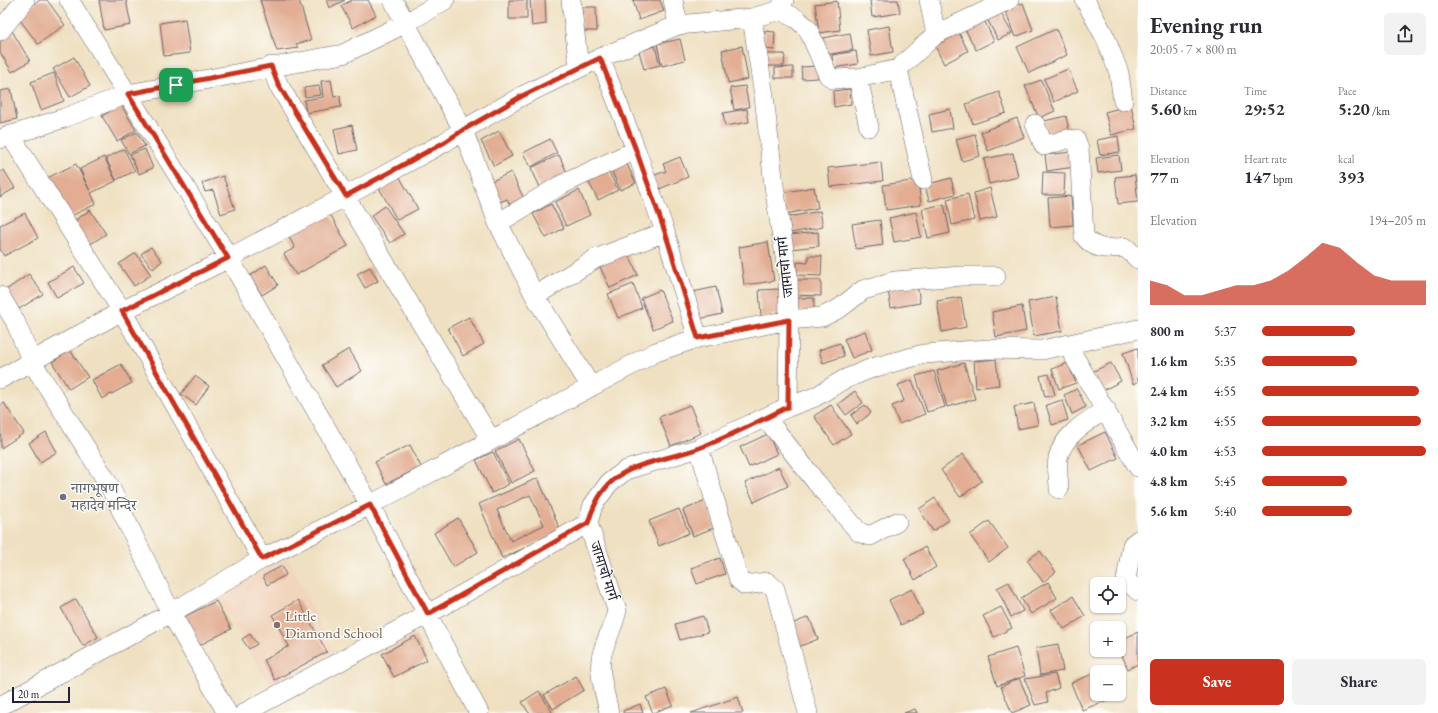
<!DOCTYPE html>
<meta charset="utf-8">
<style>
:root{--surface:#fff;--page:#f2f2f3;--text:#2b2b33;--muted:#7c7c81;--accent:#c8321e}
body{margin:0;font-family:"EB Garamond","Noto Serif Devanagari",serif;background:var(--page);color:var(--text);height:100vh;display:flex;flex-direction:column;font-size:15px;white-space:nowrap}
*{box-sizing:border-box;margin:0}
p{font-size:13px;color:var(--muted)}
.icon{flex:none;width:22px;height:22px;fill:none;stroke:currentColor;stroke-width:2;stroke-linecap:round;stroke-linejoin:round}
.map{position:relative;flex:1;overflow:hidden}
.sheet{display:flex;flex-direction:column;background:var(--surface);width:300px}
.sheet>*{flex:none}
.tools{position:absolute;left:1090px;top:577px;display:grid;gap:8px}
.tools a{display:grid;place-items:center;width:36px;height:36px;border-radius:6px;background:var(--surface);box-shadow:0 1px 3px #0004;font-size:20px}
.scale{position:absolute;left:12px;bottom:10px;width:58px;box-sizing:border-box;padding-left:4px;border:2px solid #22223b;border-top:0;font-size:11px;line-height:14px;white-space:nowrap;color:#22223b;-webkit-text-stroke:3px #fdfcf7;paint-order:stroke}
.pin{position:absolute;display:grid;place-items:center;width:34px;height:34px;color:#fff;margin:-17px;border-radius:8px;box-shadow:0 2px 6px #0006}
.round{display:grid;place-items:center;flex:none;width:42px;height:42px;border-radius:6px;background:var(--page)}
.head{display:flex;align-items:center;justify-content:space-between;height:68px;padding:0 12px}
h1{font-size:22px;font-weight:700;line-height:30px}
.stats{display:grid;grid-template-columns:repeat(3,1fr);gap:6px;height:68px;padding:4px 12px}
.stats div{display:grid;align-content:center}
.stats b{font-size:17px;font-weight:700}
.stats small{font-size:11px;font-weight:400}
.stats p{font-size:11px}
.chart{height:112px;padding:8px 12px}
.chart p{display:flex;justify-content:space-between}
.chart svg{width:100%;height:72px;margin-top:4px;fill:var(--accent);opacity:.7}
.cta{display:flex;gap:8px;margin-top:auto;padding:8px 12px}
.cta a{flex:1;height:46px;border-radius:6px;background:var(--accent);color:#fff;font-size:16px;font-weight:700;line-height:46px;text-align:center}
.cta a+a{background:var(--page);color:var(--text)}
ul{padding:0 12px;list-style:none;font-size:13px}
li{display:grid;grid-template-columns:64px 48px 1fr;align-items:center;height:30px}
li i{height:10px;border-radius:5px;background:var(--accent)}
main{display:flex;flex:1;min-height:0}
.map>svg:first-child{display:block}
</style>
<main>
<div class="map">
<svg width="1138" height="713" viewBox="0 0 1138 713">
<rect width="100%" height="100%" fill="#fdfcf7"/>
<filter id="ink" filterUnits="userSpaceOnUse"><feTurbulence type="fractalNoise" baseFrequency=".025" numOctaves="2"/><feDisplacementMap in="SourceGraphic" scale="8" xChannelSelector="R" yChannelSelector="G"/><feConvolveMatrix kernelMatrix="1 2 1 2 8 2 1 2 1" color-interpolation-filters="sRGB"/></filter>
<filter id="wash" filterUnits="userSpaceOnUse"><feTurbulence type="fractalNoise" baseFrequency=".012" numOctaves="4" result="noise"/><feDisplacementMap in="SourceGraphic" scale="16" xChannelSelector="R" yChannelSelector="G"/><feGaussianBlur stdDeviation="0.9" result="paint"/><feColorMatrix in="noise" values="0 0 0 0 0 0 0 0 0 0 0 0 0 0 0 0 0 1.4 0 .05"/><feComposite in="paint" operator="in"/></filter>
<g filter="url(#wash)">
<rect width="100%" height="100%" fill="#efe0c1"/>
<path fill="#f1d5bd" d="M287,557l47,95 -63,36 -53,-90z"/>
<g id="blocks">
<path fill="#e2ad93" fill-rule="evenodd" d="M40,0h7l18,25 -27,19 -21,-28z
M99,0h27l5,25 -27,5z
M260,0h39l12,40 -15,4 2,4 -21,3z
M326,0h19l-16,8z
M352,0h16l8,15 -23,13 -12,-22z
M509,0h18v19h-18z
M530,0h15l1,24 -14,2z
M633,0h27l4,11 -25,9z
M870,0h28l2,13 -28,4z
M837,1l3,29 -21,3 -4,-29z
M1023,3l10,27 -18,7 -10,-27z
M582,7h14l1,24h-15z
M999,10l13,23 -14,7 -12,-23z
M185,19l5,34 -26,3 -4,-33z
M984,20l10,21 -18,9 -11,-21z
M889,26l4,26 -22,4 -4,-26z
M1056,29l11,26 -38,18 -12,-26z
M12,31l18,30 -18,11 -12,-20v-13z
M765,31l10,1 -1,18 -10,-1z
M850,33l3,17 -27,5 -3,-17z
M959,33l9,18 -24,13 -9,-18z
M680,39l5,21 -23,6 -5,-22z
M655,46l5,19 -16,4 -5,-18z
M742,46l6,33 -20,4 -6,-33z
M856,51l2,13 -25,4 -1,-13z
M765,54h20l-1,12h-20z
M74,57l16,29 -20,11 -17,-28z
M818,66v12l-16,1 -1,-12z
M793,67v11h-18v-10z
M1068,69l10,22 -24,11 -10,-23z
M54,73l10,28 -23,9 -10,-28z
M331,80l3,17 6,-1 1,11 -35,6 -2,-13 19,-3 -2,-16z
M1041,80l14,31 -16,7 -14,-32z
M319,86l2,9 -16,2 -1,-9z
M745,86l4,21 -15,3 -4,-22z
M11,89l6,30 -17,4v-32z
M850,89l1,15 -17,3 -1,-16z
M999,92l7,21 -33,11 -7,-20z
M121,105l15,25 -19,11 -15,-25z
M1131,105l5,24 -25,6 -6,-23z
M747,109l2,13 -24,4 -2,-13z
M950,109l3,19 -21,4 -3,-18z
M1066,116l4,19 -22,5 -4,-19z
M1017,118l7,19 -36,14 -7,-19z
M352,125l5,25 -18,4 -5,-25z
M499,131l13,25 -18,10 -13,-25z
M137,132l8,14 -16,8 -8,-14z
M975,134l5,22 -18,5 -6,-22z
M1118,136l2,16 -20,3 -3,-15z
M550,139l7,14 -26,14 -8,-14z
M124,149l11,22 -19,9 -10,-22z
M145,149l8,19 -14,6 -9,-19z
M1072,152l3,15 -28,4 -2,-16z
M1013,153l5,24 -29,7 -5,-25z
M559,155l9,20 -27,14 -10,-21z
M1119,155l2,15 -23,3 -2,-15z
M104,157l12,24 -25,12 5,11 -29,14 -20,-40 29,-14 14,27 -10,-22z
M680,157l8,20 -31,13 -5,-14 14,-5 -3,-7z
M625,160l11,23 -16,7 -10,-23z
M881,162l2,19 -53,6 -2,-19z
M606,166l12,24 -20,10 -12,-23z
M4,170l11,18 -15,9v-25z
M511,172l14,29 -13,8 -5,-10 -9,4 -10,-20z
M1043,172l22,1 -1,22h-22z
M398,174l20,35 -21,11 -19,-34z
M1135,175l3,27 -20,2 -3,-27z
M223,176l12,33 -14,5 -8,-24 -8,2 -3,-9z
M951,178l4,16 -26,7 -4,-16z
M918,180l3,25 -35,5 -3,-25z
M814,187l4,21 -33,6 -4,-21z
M990,188l7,29 -17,4 -6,-28z
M579,190l11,25 -24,11 -11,-24z
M968,194l6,26 -22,5 -5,-26z
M1071,196l2,29 -23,2 -2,-29z
M551,204l13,24 -18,10 -13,-24z
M944,204l6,29 -22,5 -6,-29z
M385,206l19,28 -14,9 -19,-27z
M90,210l16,24 -20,13 -16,-23z
M820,211l3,16 -32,6 -3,-16z
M329,212l19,34 -52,29 -12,-21 11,-6 -7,-13z
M916,212l5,25 -27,5 -5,-24z
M25,213l13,25 -34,18 -4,-7v-24z
M880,220l3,25 -27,4 -4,-25z
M818,232l1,14 -29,3 -1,-14z
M768,242l6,39 -30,4 -5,-38z
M151,247l11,14 -9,8 -12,-15z
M627,251l11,24 -28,13 -11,-23z
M136,253l15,22 -17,11 -15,-22z
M808,256h14l-1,20 -24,-1v-13l11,1z
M266,265l12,20 -16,10 -12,-19z
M74,267l10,16 -27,15 -9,-16z
M370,267l8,14 -13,7 -8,-14z
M29,274l14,20 -24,15 -13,-19z
M794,280h27v16l-27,-1z
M633,284l9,24 -24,10 -10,-24z
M917,284l3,19 -29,5 -3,-18z
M716,287l6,27 -23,5 -6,-27z
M780,289l2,26 -21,1 -2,-26z
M660,290l13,31 -20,8 -12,-31z
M961,297l5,30 -24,5 -5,-31z
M1056,297l6,34 -28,5 -6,-34z
M797,298h17v13h-17z
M1022,306l4,25 -30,6 -4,-25z
M469,317l15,27 -21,12 -15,-28z
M865,331l7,19 -20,8 -8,-19z
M840,343l4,13 -21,7 -4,-13z
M1138,348v34l-5,2 -10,-31z
M349,349l13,22 -26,16 -14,-22z
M70,350l18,27 -19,12 -17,-27z
M996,359l3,26 -23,3 -2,-27z
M964,363l11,36 -28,8 -10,-36z
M1068,363l8,20 -17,6 -7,-20z
M1111,363l10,18 -19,10 -10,-19z
M121,364l11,19 -30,16 -10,-19z
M934,371l11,36 -18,5 -11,-36z
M1049,374l6,21 -10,2 -5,-21z
M195,376l14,10 -13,19 -15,-11z
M912,380l13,34 -26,10 -7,-18 12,-5 -6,-16z
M1077,389l9,18 -14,7 -8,-19z
M855,391l8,12 -17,12 -8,-11z
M1062,400l6,20 -16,5 -6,-20z
M4,403l20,30 -23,15 -1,-42z
M1034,403l4,22 -20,4 -4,-22z
M690,405l11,28 -30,13 -12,-29z
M831,405l20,29 -17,11 -20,-29z
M865,405l6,8 -14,11 -6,-9z
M46,432l11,20 -17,10 -11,-19z
M1105,432l13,26 -27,13 -13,-26z
M768,434l9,20 -28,13 -9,-20z
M519,439l16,32 -24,12 -16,-32z
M410,445l11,22 -35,17 -11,-22z
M493,452l16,32 -17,9 -16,-33z
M963,454l19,27 -22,16 -19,-27z
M779,467l9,19 -34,16 -9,-19z
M538,478l23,54 -59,26 -23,-54zM530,495l14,30 -33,16 -14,-31z
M935,498l14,22 -16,11 -14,-22z
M706,501l10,26 -23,9 -10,-26z
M679,509l10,24 -30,13 -10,-25z
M458,518l20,34 -25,15 -19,-34z
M989,521l19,27 -19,14 -19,-27z
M925,547l11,20 -21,13 -11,-21z
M1040,551l16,21 -13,10 -16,-22z
M720,558l5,16 -28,10 -6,-16z
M282,566l4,9 -19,10 -4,-9z
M1009,582l14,29 -12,6 -14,-29z
M1048,582l9,16 -26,16 -10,-16z
M912,589l11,25 -22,11 -12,-25z
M1073,596l12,20 -21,13 -13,-19z
M76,599l22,38 -15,9 -22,-38z
M298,600l29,52 -52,28 -11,-20 25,-14 -17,-31z
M216,601l15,28 -33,17 -14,-29z
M1001,607l11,21 -18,9 -11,-21z
M703,616l5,16 -28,8 -5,-16z
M809,617l9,22 -22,9 -9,-22z
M1138,632v32l-10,5 -7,-16 4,-2 -5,-11z
M250,634l7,10 -8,5 -7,-10z
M415,636l12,24 -33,17 -12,-23z
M1058,644l5,27 -23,4 -4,-27z
M1016,648l9,28 -28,10 -9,-29z
M1097,672v22h11l2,5 -28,11 -11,-27z
M1055,674l4,14 -13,5 2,9 -13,3 -10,-26z
M576,676l8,14 -31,19 -9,-14z
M1019,678l12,27 -19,8 -11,-26z
M666,689l7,16 -20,8 -7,-16z
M539,691l13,21 -2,1h-21l-7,-11z
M738,697l5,16h-52z
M640,704l3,9h-20v-2z
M915,709l2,4h-13z"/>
</g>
</g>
<g filter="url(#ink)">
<use href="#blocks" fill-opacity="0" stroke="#6a646a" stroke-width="1"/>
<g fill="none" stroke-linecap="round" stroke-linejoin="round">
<defs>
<path id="minor" d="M393,0l70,130 59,-34 78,-38
M571,0l8,68
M673,0l5,25
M929,0l7,34
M1085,0l20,37 14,36 4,28
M780,10l17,9 11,10 20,46 5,4 25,-1 40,-9 38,-35 73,-34
M0,31l25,-31
M271,66l7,18 213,356
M898,69l25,111
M858,78l11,49
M1035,124l9,22 23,-7 9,1 3,8 5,88c11,15 24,13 41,11l13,12
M10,135l112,176 140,248
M0,139l64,-21 64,-24 215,-40 63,-31 39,-23
M498,223l63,-38 75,-35
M665,232l33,106
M0,296l15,25 17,41 76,121 63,130 91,-54 108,-54 -141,-247 -160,-258
M1068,346l70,121
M0,379l122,-68 107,-53 117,-62 99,-54 18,-12 35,93 37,73
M591,387l-56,-91 60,-37 70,-27 -29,-82 -36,-92 78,-33 74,-7
M788,407l27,-10 28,-17 29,-12 52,-14 64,-5 54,1 96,-21
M766,418l50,64 43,50 11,4 27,-14
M699,448l40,132 6,5 22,-3 8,7 33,124
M1059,489c0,-10 -3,-22 -1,-31 5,-23 30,-37 48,-49
M1138,540l-6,5 -6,35 12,11
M0,706l171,-93 56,100
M244,713l184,-99 160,-91
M479,713l-109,-208 286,-153 42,-14 91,-18 33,-3 18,-9 23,-18 32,-9 67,-5h34
M609,713c-3,-18 -12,-41 -7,-59 4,-15 12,-28 15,-44l-29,-87 5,-18 16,-22 17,-13 73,-22 89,-41 1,-87 -1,-44 -14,-90 -10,-90 -12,-78 28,-8 4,-10"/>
</defs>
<use href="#minor" stroke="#6a646a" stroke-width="20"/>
<use href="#minor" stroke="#fff" stroke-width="19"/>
</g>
</g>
<g fill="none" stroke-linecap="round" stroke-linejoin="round" filter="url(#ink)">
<defs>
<path id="route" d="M600,58l36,92 29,82 33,106 91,-18 -1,87c-29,14 -59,30 -89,41 -52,19 -93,13 -111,75l-160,91 -58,-109 -108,54 -140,-248 106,-53 -100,-164 143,-28 7,18 68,112 99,-54 18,-12 59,-34z"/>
</defs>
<use href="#route" stroke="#fff" stroke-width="8"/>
<use href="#route" stroke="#c8321e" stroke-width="5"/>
</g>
<circle fill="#6b7280" stroke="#fdfcf7" stroke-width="1.5" cx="63" cy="497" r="4"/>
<circle fill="#8d6e63" stroke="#fdfcf7" stroke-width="1.5" cx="277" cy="625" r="4"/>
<g text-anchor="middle" stroke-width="3" stroke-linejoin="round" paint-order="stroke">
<g font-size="15" fill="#22223b" stroke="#fdfcf7">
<text transform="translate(785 267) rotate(-96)" y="5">जामाचो मार्ग</text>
<text transform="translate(604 571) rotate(72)" y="5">जामाचो मार्ग</text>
</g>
<g font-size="15" fill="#5b616d" stroke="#fdfcf7" text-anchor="start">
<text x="71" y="493">नागभूषण<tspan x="71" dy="17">महादेव मन्दिर</tspan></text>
</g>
<g font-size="15" fill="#785e54" stroke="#fdfcf7" text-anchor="start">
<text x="285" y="621">Little<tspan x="285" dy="17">Diamond School</tspan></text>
</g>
</g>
</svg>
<div class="tools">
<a><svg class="icon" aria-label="locate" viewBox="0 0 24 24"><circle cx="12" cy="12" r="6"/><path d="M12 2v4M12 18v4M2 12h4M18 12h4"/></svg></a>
<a>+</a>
<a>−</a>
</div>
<div class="scale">20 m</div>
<div class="pin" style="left:176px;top:85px;background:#1e9e55"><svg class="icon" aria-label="arrive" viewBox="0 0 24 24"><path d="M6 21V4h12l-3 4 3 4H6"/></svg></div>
</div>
<section class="sheet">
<div class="head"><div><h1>Evening run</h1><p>20:05 · 7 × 800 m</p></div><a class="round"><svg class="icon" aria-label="share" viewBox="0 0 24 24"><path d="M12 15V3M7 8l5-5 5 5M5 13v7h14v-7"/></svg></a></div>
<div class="stats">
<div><p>Distance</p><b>5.60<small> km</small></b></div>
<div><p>Time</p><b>29:52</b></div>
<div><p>Pace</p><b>5:20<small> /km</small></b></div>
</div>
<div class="stats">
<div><p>Elevation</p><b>77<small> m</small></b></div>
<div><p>Heart rate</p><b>147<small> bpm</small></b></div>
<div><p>kcal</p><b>393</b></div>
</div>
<div class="chart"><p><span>Elevation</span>194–205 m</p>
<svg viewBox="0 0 160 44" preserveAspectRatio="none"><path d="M0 44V29L10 32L20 38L30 38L40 35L50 32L60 32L70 29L80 23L90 15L100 6L110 9L120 18L130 26L140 29L150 29L160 29V44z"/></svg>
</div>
<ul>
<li><b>800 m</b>5:37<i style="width:57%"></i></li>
<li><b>1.6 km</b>5:35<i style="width:58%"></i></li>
<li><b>2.4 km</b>4:55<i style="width:96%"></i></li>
<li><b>3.2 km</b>4:55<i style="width:97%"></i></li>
<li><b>4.0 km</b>4:53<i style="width:100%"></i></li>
<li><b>4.8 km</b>5:45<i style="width:52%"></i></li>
<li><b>5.6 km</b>5:40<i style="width:55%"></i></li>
</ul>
<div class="cta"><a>Save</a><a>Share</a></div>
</section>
</main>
